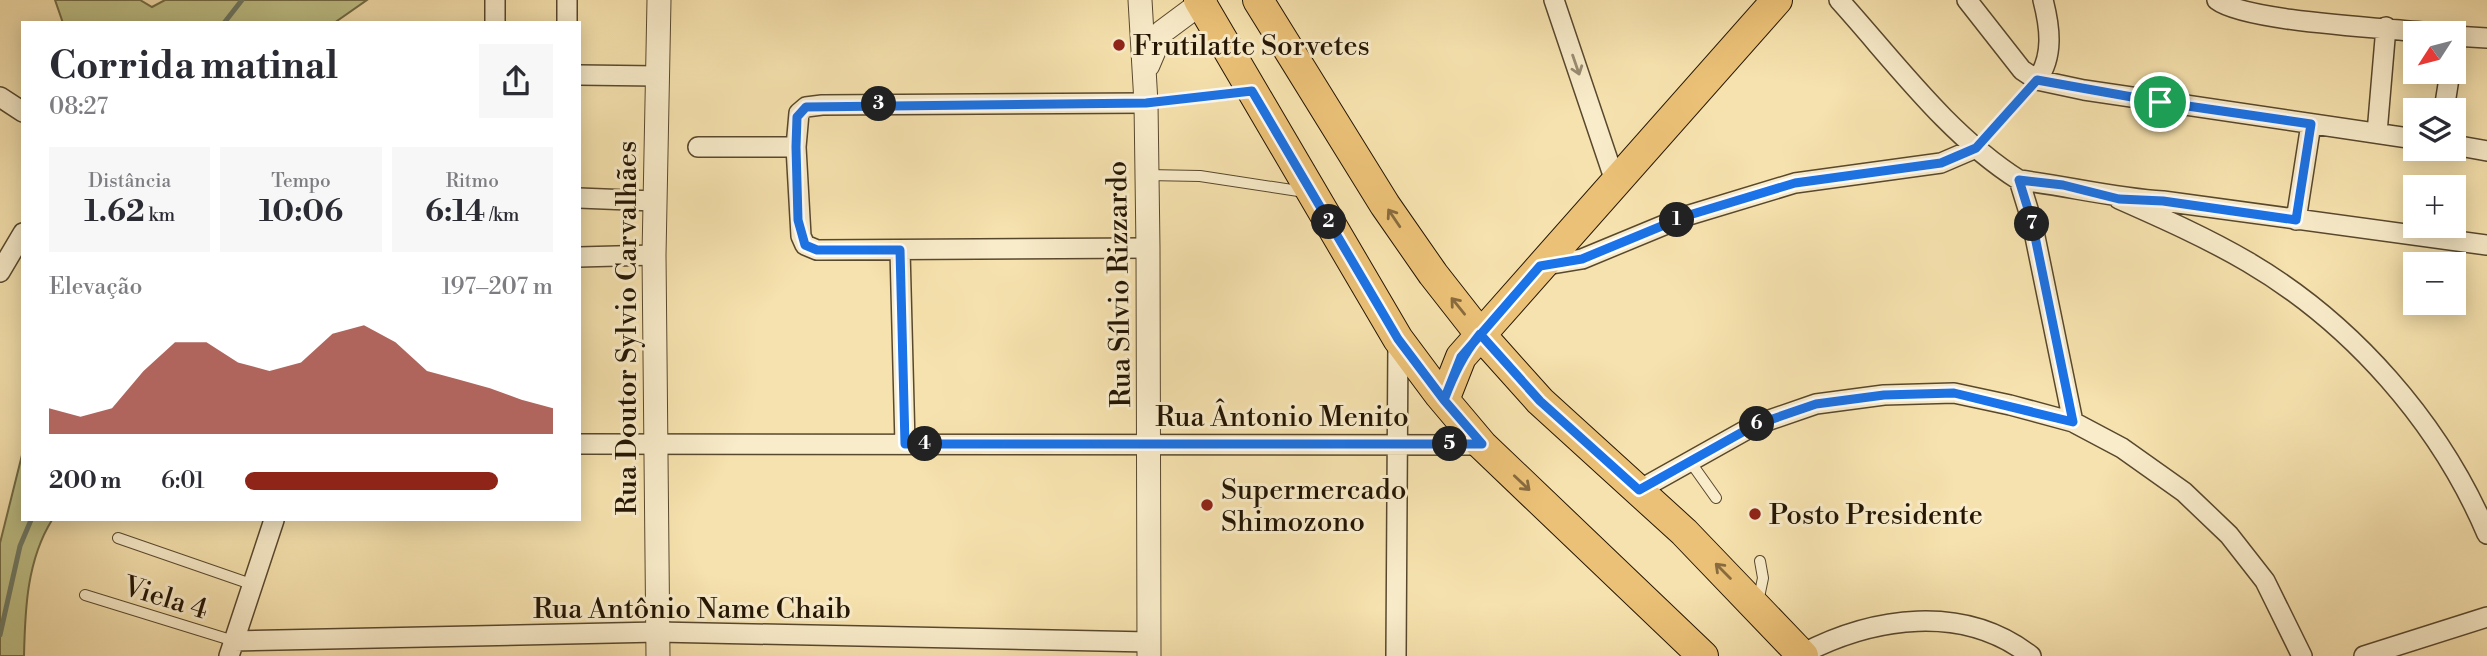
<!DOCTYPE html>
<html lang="pt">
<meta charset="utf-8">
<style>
:root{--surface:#fff;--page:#f7f7f7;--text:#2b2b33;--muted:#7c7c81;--accent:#8f2418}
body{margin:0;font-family:"Libre Bodoni",serif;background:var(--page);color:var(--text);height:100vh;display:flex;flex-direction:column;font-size:26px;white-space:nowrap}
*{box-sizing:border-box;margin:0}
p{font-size:23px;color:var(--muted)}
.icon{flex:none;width:38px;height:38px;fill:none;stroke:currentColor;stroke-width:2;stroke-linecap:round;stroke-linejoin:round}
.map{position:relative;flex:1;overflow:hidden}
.side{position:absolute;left:21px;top:21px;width:560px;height:500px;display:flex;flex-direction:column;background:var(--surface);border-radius:0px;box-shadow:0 4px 18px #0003}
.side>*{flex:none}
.needle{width:46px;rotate:234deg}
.buttons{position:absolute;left:2403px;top:21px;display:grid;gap:14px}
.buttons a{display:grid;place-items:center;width:63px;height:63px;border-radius:0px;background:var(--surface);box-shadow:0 4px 18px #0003;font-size:35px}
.pin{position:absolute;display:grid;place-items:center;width:60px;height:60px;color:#fff;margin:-30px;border:4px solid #fff;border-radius:50%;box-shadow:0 2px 7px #0007}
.km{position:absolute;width:35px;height:35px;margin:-18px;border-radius:50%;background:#222;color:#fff;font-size:19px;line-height:35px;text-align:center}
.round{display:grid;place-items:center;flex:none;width:74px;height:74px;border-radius:0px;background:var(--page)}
.head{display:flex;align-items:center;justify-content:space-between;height:119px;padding:0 28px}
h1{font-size:38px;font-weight:700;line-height:52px}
.metrics{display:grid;grid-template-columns:repeat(3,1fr);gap:10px;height:119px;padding:7px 28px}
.metrics div{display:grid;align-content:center;border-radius:0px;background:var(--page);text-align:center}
.metrics b{font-size:30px;font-weight:700}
.metrics small{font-size:19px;font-weight:400}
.metrics p{font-size:19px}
.chart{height:196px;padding:14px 28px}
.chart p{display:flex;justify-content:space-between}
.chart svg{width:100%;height:126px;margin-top:7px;fill:var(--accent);opacity:.7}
ul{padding:0 28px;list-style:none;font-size:23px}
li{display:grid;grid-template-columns:112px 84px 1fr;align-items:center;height:52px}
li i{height:18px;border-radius:9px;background:var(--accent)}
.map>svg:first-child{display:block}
</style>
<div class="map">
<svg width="2487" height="656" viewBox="0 0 2487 656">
<rect width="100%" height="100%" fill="#f6e2ae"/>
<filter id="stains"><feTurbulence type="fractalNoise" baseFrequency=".00286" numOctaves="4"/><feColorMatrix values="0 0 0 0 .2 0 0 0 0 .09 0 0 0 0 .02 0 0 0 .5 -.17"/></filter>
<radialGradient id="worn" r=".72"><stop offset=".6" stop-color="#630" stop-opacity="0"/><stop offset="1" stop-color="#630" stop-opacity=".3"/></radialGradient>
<path fill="#c0c288" stroke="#726c46" stroke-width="2" d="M55,0h85l12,7 13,-7h202l-33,23h-271z
M23,451v69h29c-25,40 -27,89 -28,136h-24v-113z"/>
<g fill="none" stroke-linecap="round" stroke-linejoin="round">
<path stroke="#6d7a67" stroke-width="5" d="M224,23l18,-23
M0,635l20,-89 11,-26"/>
<defs>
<path id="service" d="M1146,103l102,-11
M1147,175l53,1 105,16
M1689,460l27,38
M118,538l133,46
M85,595l149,46
M1758,602l5,-24 -3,-17"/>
<path id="minor" d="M495,0v23
M567,0v23
M1554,0l61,181
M1839,0c56,62 109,135 180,180l13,42 41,200
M1967,0l55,70 15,10 47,10 331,49
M2217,0c29,22 171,28 215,33
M2454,36l33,2
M579,75l78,1
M2037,80c17,-24 13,-53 6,-80
M0,97l23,15
M1146,103l-324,2 -16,2 -7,6 -3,34 5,89 4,9 12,5 331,-2
M2444,110l6,-38
M2377,133l9,-106
M2454,145l33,6
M698,147h98
M2019,180c49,6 95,18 144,21l324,44
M579,198l75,3
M2119,199c43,19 88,39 129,63 104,61 192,161 239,272
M2296,220l15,-96
M900,250l5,194
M579,257l75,-2
M1540,266l42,-7 104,-43 109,-33 146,-20 35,-15
M0,272l23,-39
M579,444l903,1
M1639,490l116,-65 61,-21 68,-9 70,-2 56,12 63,17 49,26 62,44 45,43 36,46 37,75
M234,641l424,-9 491,10
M1802,654c71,-37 161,-51 229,2
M229,656l45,-136
M1396,656l2,-316
M2364,656l123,-39"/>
<path id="tertiary" d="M1140,0l6,103 2,145 1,408
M1148,65l14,-33 43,-32
M658,656l-4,-401 5,-255"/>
<path id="primary" d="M1199,0l199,339 41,55 43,51 221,211
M1258,0l127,205 48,69 47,60 60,67 144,131 119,124
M1444,400l17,-43 316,-357"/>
</defs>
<use href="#service" stroke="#58482e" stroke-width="12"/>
<use href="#minor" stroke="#58482e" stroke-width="22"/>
<use href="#tertiary" stroke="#58482e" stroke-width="25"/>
<use href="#primary" stroke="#241504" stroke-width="32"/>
<path stroke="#241504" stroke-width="3.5" stroke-dasharray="5 3.5" stroke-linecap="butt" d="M1987,136l39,-44"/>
<use href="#service" stroke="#f9ecca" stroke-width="10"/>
<use href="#minor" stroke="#f9ecca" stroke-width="19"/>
<use href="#tertiary" stroke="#f9ecca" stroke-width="23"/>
<use href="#primary" stroke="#ebc177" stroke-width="30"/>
</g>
<defs><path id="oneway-shaft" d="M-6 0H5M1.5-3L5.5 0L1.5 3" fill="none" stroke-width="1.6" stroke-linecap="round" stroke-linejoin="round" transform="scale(1.75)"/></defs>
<use stroke="#998b71" href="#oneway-shaft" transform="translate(1576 65) rotate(71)"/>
<g stroke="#886b3e">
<use href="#oneway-shaft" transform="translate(1394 218) rotate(-124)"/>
<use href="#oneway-shaft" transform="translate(1458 306) rotate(-129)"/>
<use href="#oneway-shaft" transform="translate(1522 483) rotate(43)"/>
<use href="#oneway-shaft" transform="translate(1723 571) rotate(-135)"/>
</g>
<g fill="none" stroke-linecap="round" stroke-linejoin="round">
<defs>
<path id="route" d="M2160,102l-123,-22 -61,68 -35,15 -146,20 -109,33 -104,43 -42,7 -79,91 -17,43 -46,-61 -146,-248 -106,12 -340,4 -9,10 -1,30 2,73 7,25 12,5h83l5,194h577l-38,-44c10,-26 19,-45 36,-66l60,67 99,89 116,-65 61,-21 68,-9 70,-2 119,29 -41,-200 -13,-42 44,5 56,14 44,2 133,19 15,-96 -151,-22"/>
</defs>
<use href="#route" stroke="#fff" stroke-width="14"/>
<use href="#route" stroke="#1a73e8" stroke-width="9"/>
</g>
<g fill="#8f2418" stroke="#f9ecca" stroke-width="2.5">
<circle cx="1119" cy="45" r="7"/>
<circle cx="1207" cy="505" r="7"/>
<circle cx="1755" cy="514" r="7"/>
</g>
<g text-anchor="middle" stroke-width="6" stroke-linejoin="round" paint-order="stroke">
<g font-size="28" fill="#241504" stroke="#f9ecca" text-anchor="start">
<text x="1133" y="55">Frutilatte Sorvetes</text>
<text x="1221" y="499">Supermercado<tspan x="1221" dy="32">Shimozono</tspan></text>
<text x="1769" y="524">Posto Presidente</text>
</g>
<g font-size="28" fill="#241504" stroke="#f9ecca">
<text transform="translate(1118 284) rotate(-91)" y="10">Rua Sílvio Rizzardo</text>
<text transform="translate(626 328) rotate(-90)" y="10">Rua Doutor Sylvio Carvalhães</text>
<text x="1282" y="426">Rua Ântonio Menito</text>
<text transform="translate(166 597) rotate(17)" y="10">Viela 4</text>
<text x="692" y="618">Rua Antônio Name Chaib</text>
</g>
</g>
<rect width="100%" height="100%" filter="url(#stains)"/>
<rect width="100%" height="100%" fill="url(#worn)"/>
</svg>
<div class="buttons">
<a><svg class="needle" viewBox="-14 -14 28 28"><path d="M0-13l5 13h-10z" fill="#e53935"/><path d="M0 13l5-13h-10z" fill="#7c7c81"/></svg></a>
<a><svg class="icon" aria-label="layers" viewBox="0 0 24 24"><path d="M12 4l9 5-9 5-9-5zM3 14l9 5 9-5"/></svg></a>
<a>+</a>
<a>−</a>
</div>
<div class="pin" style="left:2160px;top:102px;background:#1e9e55"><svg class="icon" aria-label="arrive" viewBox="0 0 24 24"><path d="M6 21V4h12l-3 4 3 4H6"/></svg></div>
<b class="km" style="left:1677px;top:220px">1</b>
<b class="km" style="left:1329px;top:222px">2</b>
<b class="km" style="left:879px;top:104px">3</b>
<b class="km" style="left:925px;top:444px">4</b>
<b class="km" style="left:1450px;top:444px">5</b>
<b class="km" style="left:1757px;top:424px">6</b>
<b class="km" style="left:2032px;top:224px">7</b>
<section class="side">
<div class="head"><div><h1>Corrida matinal</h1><p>08:27</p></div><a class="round"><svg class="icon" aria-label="share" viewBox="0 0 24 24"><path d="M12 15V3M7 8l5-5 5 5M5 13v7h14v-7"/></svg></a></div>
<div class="metrics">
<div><p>Distância</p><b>1.62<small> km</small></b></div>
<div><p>Tempo</p><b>10:06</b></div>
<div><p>Ritmo</p><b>6:14<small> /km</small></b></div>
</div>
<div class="chart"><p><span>Elevação</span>197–207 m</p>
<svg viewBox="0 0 160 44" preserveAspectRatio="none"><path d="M0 44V35L10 38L20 35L30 22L40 12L50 12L60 19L70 22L80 19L90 9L100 6L110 12L120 22L130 25L140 28L150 32L160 35V44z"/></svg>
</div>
<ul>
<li><b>200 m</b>6:01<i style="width:82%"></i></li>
</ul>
</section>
</div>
